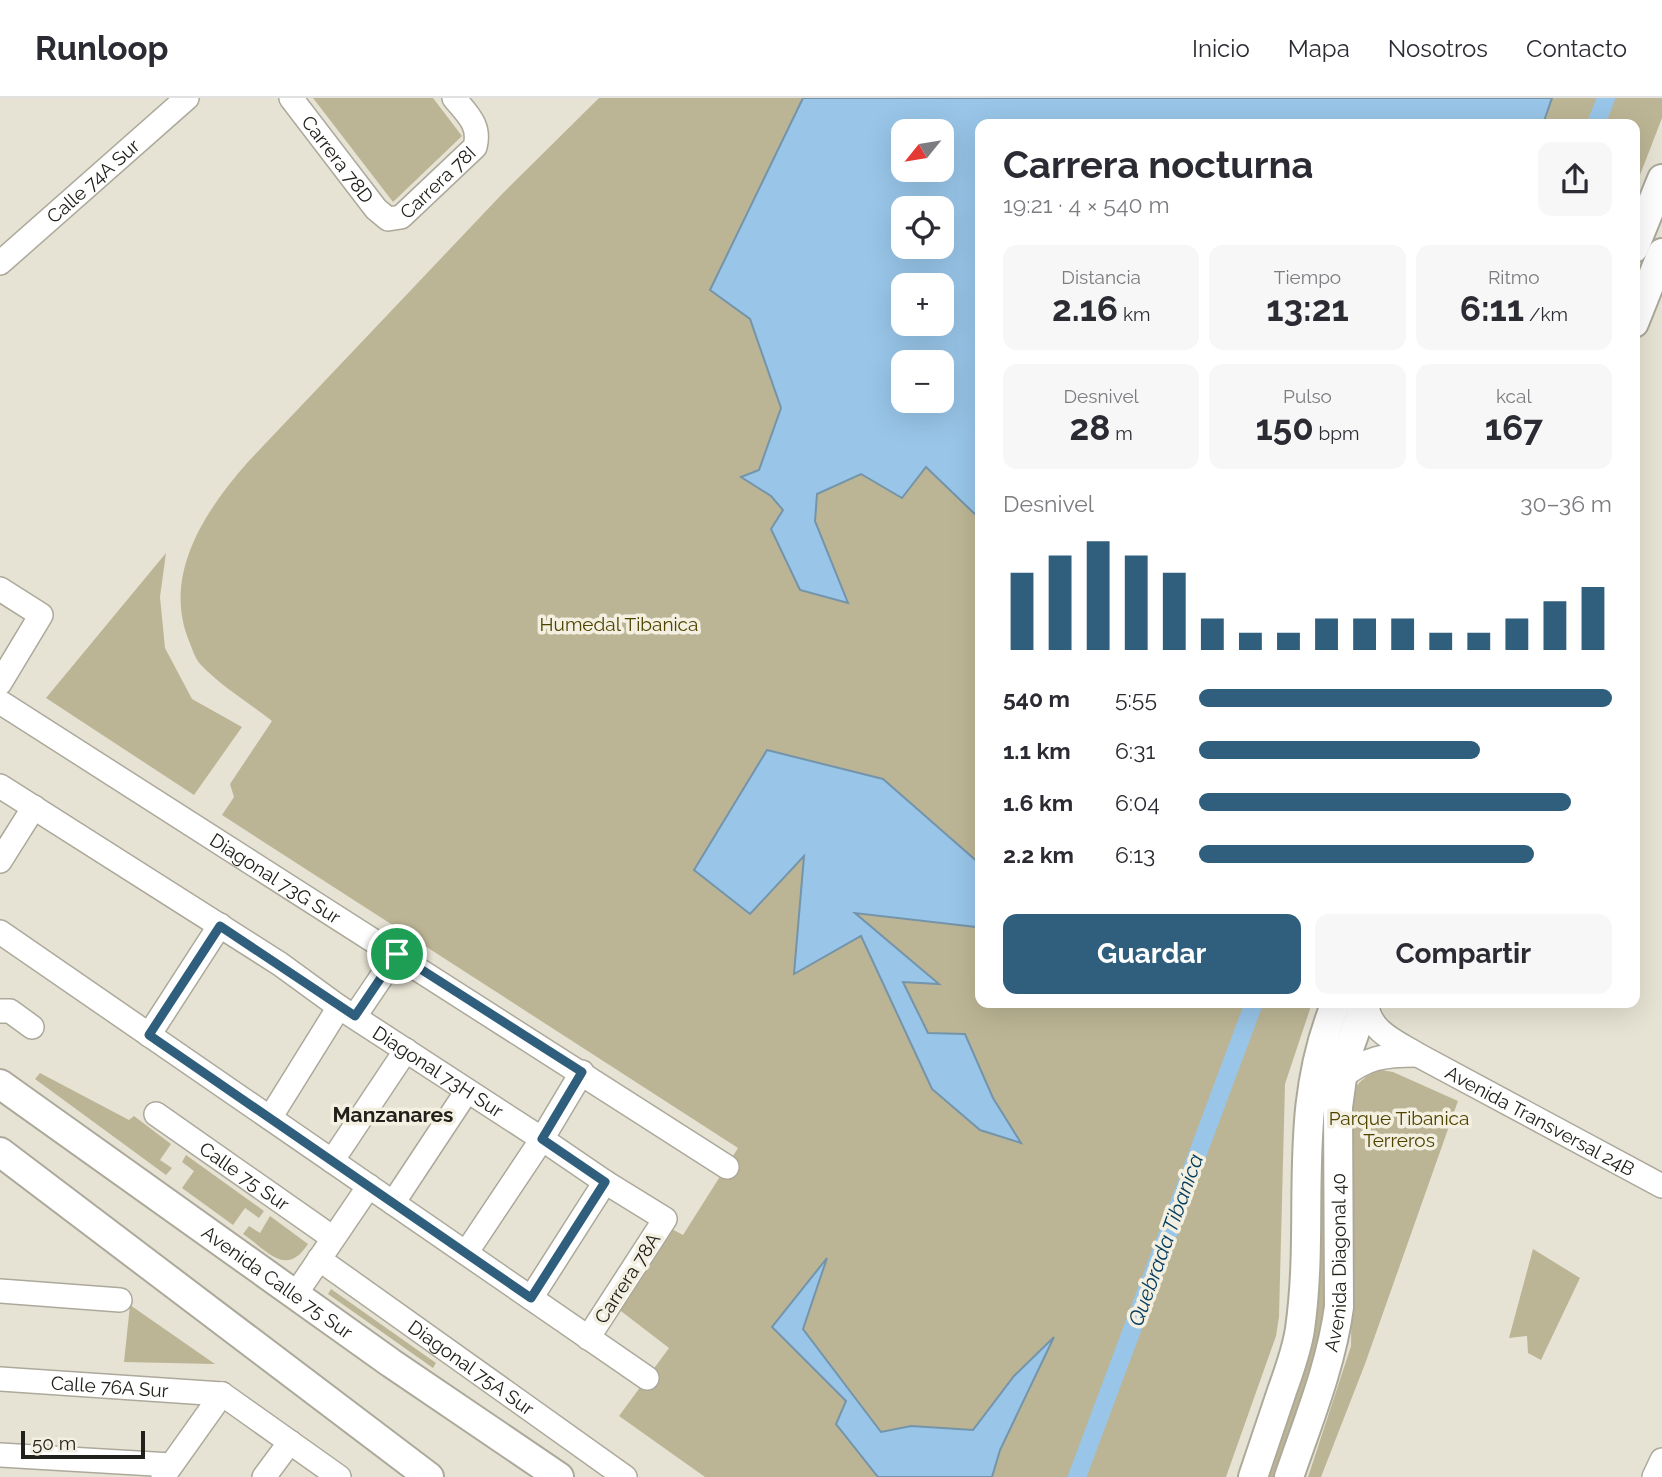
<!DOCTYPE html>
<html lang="es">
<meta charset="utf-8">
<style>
:root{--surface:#fff;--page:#f7f7f7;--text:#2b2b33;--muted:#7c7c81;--line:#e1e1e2;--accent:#2f5f7d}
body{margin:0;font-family:Raleway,sans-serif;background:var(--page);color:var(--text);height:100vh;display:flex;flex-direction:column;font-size:26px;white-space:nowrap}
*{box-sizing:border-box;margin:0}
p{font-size:23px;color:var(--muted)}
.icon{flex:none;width:38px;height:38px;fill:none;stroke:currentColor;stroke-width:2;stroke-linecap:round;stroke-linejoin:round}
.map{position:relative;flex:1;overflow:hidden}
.panel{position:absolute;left:975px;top:21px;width:665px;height:889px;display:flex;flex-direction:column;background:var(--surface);border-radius:14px;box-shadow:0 7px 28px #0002}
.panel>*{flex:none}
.needle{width:46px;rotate:240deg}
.buttons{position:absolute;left:891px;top:21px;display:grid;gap:14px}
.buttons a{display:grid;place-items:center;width:63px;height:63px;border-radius:14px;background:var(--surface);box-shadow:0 7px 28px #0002;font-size:35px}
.scale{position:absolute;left:21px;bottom:18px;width:124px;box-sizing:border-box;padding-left:7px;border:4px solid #21201a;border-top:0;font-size:19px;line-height:24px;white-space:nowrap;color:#21201a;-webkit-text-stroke:5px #f3f0e1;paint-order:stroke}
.pin{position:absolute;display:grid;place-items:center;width:60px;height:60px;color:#fff;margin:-30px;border:4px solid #fff;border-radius:50%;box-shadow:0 2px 7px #0007}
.round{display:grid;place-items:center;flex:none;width:74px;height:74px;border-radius:14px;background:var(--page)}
.summary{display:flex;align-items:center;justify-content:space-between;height:119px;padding:0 28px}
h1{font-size:38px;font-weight:700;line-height:52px}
.stats{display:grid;grid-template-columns:repeat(3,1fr);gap:10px;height:119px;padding:7px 28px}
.stats div{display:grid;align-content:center;border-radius:14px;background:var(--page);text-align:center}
.stats b{font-size:35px;font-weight:700}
.stats small{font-size:19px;font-weight:400}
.stats p{font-size:19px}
.chart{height:196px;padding:14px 28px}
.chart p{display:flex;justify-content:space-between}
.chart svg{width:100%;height:126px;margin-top:7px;stroke:var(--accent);stroke-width:6}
.primary-button{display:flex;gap:14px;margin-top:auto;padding:14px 28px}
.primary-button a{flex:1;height:80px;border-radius:14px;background:var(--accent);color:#fff;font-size:28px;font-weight:700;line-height:80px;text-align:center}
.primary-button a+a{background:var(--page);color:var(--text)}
ul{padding:0 28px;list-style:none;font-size:23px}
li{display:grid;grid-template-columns:112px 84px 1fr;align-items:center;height:52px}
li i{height:18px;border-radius:9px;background:var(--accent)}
header{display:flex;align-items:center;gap:42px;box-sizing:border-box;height:98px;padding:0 35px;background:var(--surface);border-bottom:2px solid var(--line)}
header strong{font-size:33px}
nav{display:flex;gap:38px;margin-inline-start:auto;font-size:24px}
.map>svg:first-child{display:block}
</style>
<header>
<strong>Runloop</strong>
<nav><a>Inicio</a><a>Mapa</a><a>Nosotros</a><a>Contacto</a></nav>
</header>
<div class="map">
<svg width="1662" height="1379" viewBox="0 0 1662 1379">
<rect width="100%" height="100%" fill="#e6e3d4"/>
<path fill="#bcb595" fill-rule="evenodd" d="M313,0h120l29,38 -69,66z
M599,0h1063v20l-27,70 -1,-64h-654v879h332l-27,81 -6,233 -3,19 -50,141h-521l-86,-61 50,-68 -52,-40 53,-80 13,7 55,-87 -516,-333 12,-18 -4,-13 42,-63c-23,-18 -51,-35 -71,-56 -6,-6 -9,-17 -12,-24 -27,-66 16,-130 58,-178l256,-270zM903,33h39v39h-39zM903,110h39v39h-39zM903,187h39v39h-39zM903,264h39v39h-39z
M166,455l-6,44 5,51 27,51 50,28 -48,68 -148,-97z
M1335,929l-10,299 -47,151h-11l48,-340z
M1381,972l12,2 65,29 -93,263 -44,113h-13l43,-131 3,-256c7,-11 14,-16 27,-20z
M40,975l89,47 5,-4 37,28 -11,16 12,8 -6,7 -131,-96z
M186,1057l78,56 -5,7 -14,-10 -12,17 -51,-37 12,-17 -12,-9z
M270,1118l38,28c-22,34 -40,7 -65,-10l6,-8 11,7z
M1533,1151l47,29 -39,82 -13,-7 -1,-17 -18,2z
M331,1191l105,74 -3,5 -105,-74z
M130,1207l85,59 -91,-2z"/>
<path fill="#98c5e8" stroke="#7494aa" stroke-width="2" fill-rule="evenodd" d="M803,0h749l-9,26h-563v395l-54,-52 -24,31 -41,-24 -44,20 -2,27 33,82 -48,-13 -29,-61 12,-19 -12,-14 -30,-19 18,-7 22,-62 -31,-89 -40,-29zM903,33h39v39h-39zM903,110h39v39h-39zM942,187v39h-39v-39zM903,264h39v39h-39z
M767,652l116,29 97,85v67l-4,-4 -121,-14 84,71 -36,-2 25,51 37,1 28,64 28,45 -41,-13 -48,-41 -71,-153 -67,38 10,-118 -54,58 -56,-44z
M827,1160l-24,71 78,103 30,-6 62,4 41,-54 40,-39 -54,113 -8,27h-114l-42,-53 10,-23 -74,-74z"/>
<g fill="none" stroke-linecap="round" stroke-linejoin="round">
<path stroke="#98c5e8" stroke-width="18" d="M1596,26l10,-26
M1077,1379l177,-474"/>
<defs>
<g id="minor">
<path id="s1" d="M291,0l85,111 12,10 13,-2 74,-70c6,-22 -8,-33 -21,-49"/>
<path id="s2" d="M0,165l187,-165"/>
<path d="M0,491l41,26 -41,68"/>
<path id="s3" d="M0,604l727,465"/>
<path id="s4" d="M0,688l280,178 59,43 203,132 63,43 60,37 -77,119"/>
<path d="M0,763l34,-54"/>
<path d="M0,834l647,446"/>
<path id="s5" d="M1367,905c1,28 30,39 51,52l244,131"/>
<path d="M0,913h10l22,16"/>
<path d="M355,918l42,-62"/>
<path d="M149,937l71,-110"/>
<path d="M1340,981c26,-22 44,-24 77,-24"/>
<path id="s6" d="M156,1016l177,124"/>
<path d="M270,1020l69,-111"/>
<path d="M332,1063l74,-111"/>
<path d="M393,1105l74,-112"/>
<path d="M466,1155l76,-114 40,-67"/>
<path id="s7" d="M319,1161l306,218"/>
<path d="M0,1193l120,9"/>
<path d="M295,1197l74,-109"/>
<path d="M531,1200l74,-116"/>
<path id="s8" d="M0,1281l222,15"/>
<path d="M222,1296l117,83"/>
<path d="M0,1357l171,10"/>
<path d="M163,1379l59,-83"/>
<path d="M264,1379l26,-35"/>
<path d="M1654,1379l8,-17"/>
</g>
<g id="major">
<path d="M1634,150l28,-69"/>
<path d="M1634,225l28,-70"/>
<path id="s9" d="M0,986l391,279 168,114"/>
<path d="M0,1054l429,325"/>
<path d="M1253,1379c10,-29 19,-57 29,-86 7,-20 15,-41 18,-62 16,-113 -10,-215 36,-326"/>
<path id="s10" d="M1289,1379c19,-56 42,-111 50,-170l-1,-200 6,-44 21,-60"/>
</g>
</defs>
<use href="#minor" stroke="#aca99b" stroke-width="26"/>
<use href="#major" stroke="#aca99b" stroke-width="32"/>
<use href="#minor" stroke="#fff" stroke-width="23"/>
<use href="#major" stroke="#fff" stroke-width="28"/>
</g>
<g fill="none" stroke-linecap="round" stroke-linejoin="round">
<defs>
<path id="route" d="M220,828l135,90 42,-62 185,118 -40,67 63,43 -74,116 -382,-263z"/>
</defs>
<use href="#route" stroke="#fff" stroke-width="14"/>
<use href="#route" stroke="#2f5f7d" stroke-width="9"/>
</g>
<g text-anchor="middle" stroke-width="7" stroke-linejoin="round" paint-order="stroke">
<g font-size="19" fill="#21201a" stroke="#f3f0e1">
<text dy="7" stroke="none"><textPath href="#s1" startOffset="77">Carrera 78D</textPath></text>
<text dy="7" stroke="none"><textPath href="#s1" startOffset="219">Carrera 78I</textPath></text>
<text dy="7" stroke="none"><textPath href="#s2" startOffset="124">Calle 74A Sur</textPath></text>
<text dy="7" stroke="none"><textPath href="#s3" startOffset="327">Diagonal 73G Sur</textPath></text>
<text dy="7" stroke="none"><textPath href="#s4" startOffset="523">Diagonal 73H Sur</textPath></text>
<text dy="7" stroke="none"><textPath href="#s5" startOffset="215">Avenida Transversal 24B</textPath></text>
<text dy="7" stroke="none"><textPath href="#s6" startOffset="108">Calle 75 Sur</textPath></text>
<text dy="7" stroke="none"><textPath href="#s10" startOffset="222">Avenida Diagonal 40</textPath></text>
<text transform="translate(627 1180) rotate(-57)" y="7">Carrera 78A</text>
<text dy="7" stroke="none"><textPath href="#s9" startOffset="341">Avenida Calle 75 Sur</textPath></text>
<text dy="7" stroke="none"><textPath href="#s7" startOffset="187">Diagonal 75A Sur</textPath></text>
<text dy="7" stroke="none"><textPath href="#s8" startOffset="110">Calle 76A Sur</textPath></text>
</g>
<g font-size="19" fill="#4f4300" stroke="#f3f0e1">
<text x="619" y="533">Humedal Tibanica</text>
<text x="1399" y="1027">Parque Tibanica<tspan x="1399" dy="22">Terreros</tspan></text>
</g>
<g font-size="21" font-weight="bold" fill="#21201a" stroke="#f3f0e1">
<text x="393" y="1024">Manzanares</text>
</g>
<g font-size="21" font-style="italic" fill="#043c5e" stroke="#f3f0e1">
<text transform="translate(1166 1142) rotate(-70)" y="7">Quebrada Tibaníca</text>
</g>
</g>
</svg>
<div class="buttons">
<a><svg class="needle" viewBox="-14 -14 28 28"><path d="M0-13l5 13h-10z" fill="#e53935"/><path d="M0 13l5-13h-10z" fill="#7c7c81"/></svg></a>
<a><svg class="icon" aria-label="locate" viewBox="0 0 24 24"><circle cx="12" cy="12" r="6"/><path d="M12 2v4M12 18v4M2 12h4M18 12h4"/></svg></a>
<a>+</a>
<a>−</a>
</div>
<div class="scale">50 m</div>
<div class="pin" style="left:397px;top:856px;background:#1e9e55"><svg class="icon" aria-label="arrive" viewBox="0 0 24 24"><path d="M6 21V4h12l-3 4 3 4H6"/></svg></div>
<section class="panel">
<div class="summary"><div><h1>Carrera nocturna</h1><p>19:21 · 4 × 540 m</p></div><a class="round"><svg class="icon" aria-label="share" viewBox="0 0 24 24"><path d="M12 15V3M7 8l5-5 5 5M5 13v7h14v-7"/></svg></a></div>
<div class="stats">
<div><p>Distancia</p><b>2.16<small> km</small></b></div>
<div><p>Tiempo</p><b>13:21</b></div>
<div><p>Ritmo</p><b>6:11<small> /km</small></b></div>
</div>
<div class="stats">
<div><p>Desnivel</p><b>28<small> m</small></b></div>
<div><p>Pulso</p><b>150<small> bpm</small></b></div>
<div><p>kcal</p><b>167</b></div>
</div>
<div class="chart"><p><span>Desnivel</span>30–36 m</p>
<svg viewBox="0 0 160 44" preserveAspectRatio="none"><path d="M5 44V17M15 44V11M25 44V6M35 44V11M45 44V17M55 44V33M65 44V38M75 44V38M85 44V33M95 44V33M105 44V33M115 44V38M125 44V38M135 44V33M145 44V27M155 44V22"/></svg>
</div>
<ul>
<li><b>540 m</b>5:55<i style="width:100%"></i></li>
<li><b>1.1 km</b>6:31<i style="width:68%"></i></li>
<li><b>1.6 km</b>6:04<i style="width:90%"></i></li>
<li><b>2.2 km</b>6:13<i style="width:81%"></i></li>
</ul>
<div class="primary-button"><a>Guardar</a><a>Compartir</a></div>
</section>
</div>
